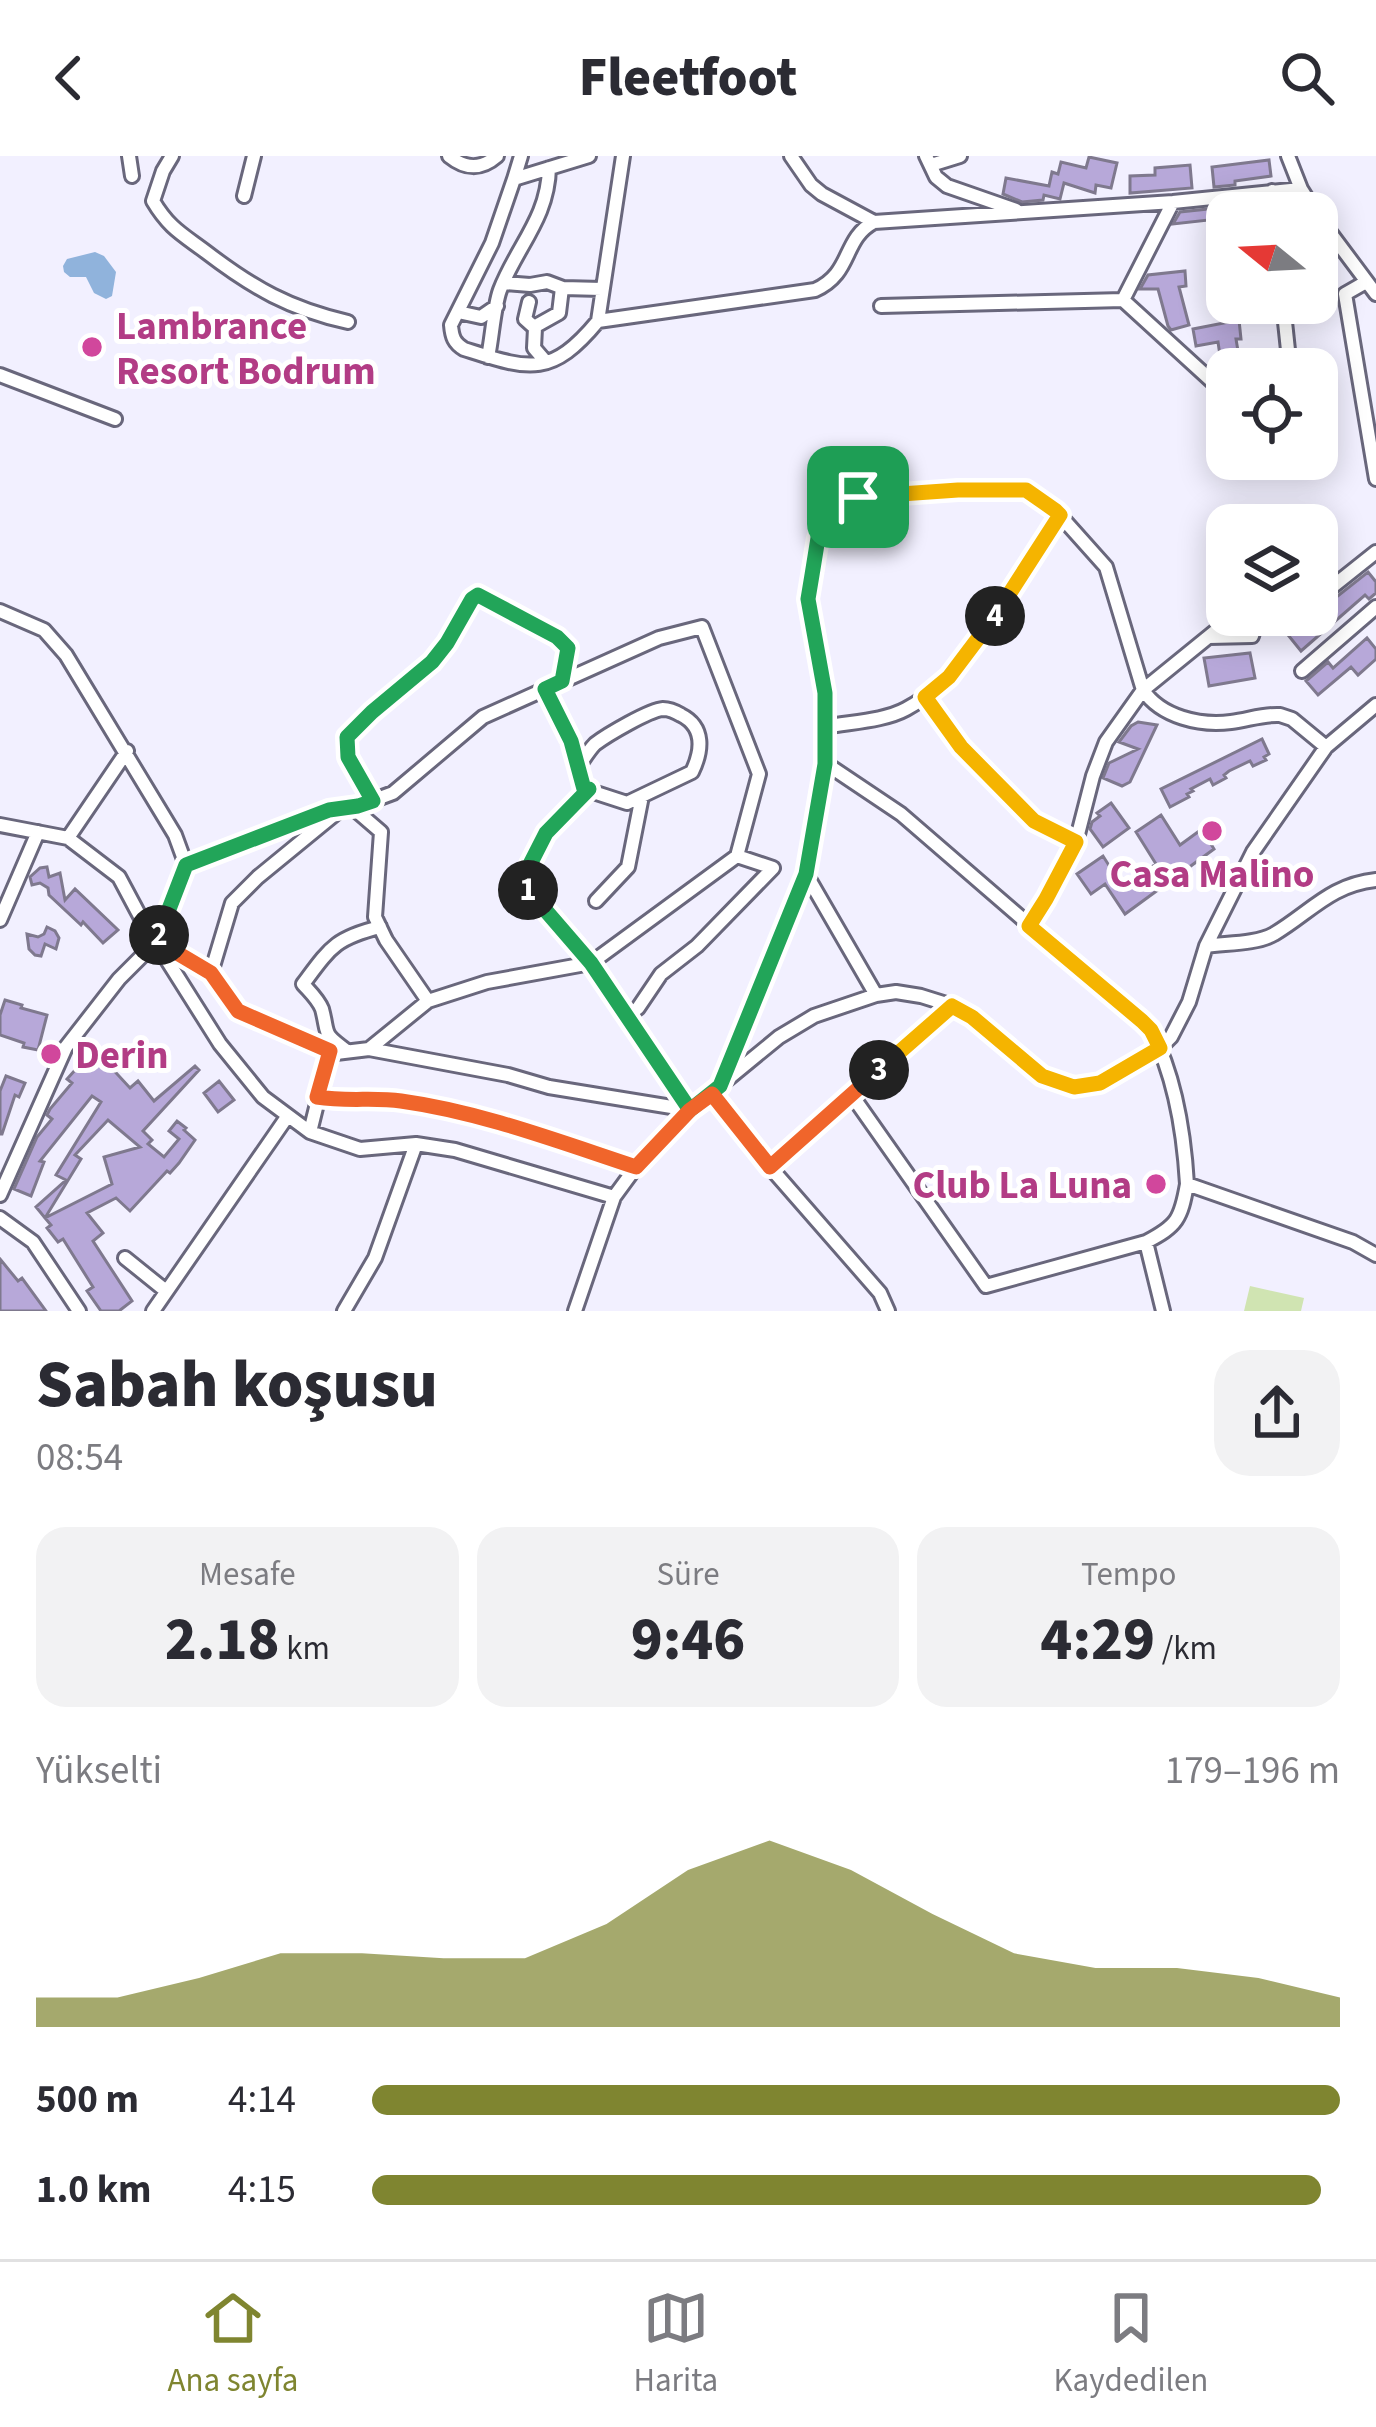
<!DOCTYPE html>
<html lang="tr">
<meta charset="utf-8">
<style>
:root{--surface:#fff;--page:#f2f2f3;--text:#2b2b33;--muted:#7c7c81;--line:#e1e1e2;--accent:#7f8530}
body{margin:0;font-family:"Source Sans 3",sans-serif;background:var(--page);color:var(--text);height:100vh;display:flex;flex-direction:column;font-size:45px;white-space:nowrap}
*{box-sizing:border-box;margin:0}
p{font-size:39px;color:var(--muted)}
.icon{flex:none;width:66px;height:66px;fill:none;stroke:currentColor;stroke-width:2;stroke-linecap:round;stroke-linejoin:round}
.map{position:relative;height:1155px;overflow:hidden}
.drawer{display:flex;flex-direction:column;background:var(--surface);flex:1}
.drawer>*{flex:none}
.needle{width:78px;rotate:288deg}
.buttons{position:absolute;left:1206px;top:36px;display:grid;gap:24px}
.buttons a{display:grid;place-items:center;width:132px;height:132px;border-radius:24px;background:var(--surface);box-shadow:0 6px 30px #0003;font-size:60px}
.pin{position:absolute;display:grid;place-items:center;width:102px;height:102px;color:#fff;margin:-51px;border-radius:24px;box-shadow:0 6px 18px #0006}
.km{position:absolute;width:60px;height:60px;margin:-30px;border-radius:50%;background:#222;color:#fff;font-size:33px;line-height:60px;text-align:center}
.round{display:grid;place-items:center;flex:none;width:126px;height:126px;border-radius:36px;background:var(--page)}
.headline{display:flex;align-items:center;justify-content:space-between;height:204px;padding:0 36px}
h1{font-size:66px;font-weight:800;line-height:90px}
.stats{display:grid;grid-template-columns:repeat(3,1fr);gap:18px;height:204px;padding:12px 36px}
.stats div{display:grid;align-content:center;border-radius:30px;background:var(--page);text-align:center}
.stats b{font-size:60px;font-weight:800}
.stats small{font-size:33px;font-weight:400}
.stats p{font-size:33px}
.chart{height:336px;padding:24px 36px}
.chart p{display:flex;justify-content:space-between}
.chart svg{width:100%;height:216px;margin-top:12px;fill:var(--accent);opacity:.7}
ul{padding:0 36px;list-style:none;font-size:39px}
li{display:grid;grid-template-columns:192px 144px 1fr;align-items:center;height:90px}
li i{height:30px;border-radius:15px;background:var(--accent)}
header{display:flex;justify-content:space-between;align-items:center;height:156px;padding:0 36px;background:var(--surface);font-size:54px;font-weight:800}
.tab-bar{display:flex;justify-content:space-around;align-items:center;height:168px;border-top:3px solid var(--line);background:var(--surface);font-size:33px;color:var(--muted)}
.tab-bar a{display:grid;justify-items:center;gap:6px}
.tab-bar .selected{color:var(--accent)}
.map>svg:first-child{display:block}
</style>
<header><svg class="icon" aria-label="back" viewBox="0 0 24 24"><path d="M15 5l-7 7 7 7"/></svg>Fleetfoot<svg class="icon" aria-label="search" viewBox="0 0 24 24"><circle cx="10" cy="10" r="6"/><path d="M15 15l6 6"/></svg></header>
<div class="map">
<svg width="1376" height="1155" viewBox="0 0 1376 1155">
<rect width="100%" height="100%" fill="#f2f0ff"/>
<path fill="#d0e4b2" d="M1250,1130l54,12 -3,13h-57z"/>
<path fill="#90b3dc" d="M95,96l9,4 12,16 -4,24 -6,3 -12,-6 -8,-16h-16l-6,-5 -1,-6 4,-7z"/>
<path fill="#b7a8d9" stroke="#7f798e" stroke-width="3" d="M1089,1l28,6 -6,25 -15,-3 -1,8 -31,-10 -4,16 -16,-4 -1,5 -21,2 -19,-8 3,-16 43,8 3,-14 6,2 3,-12 25,6z
M1269,4l2,16 -36,5v4l-21,2 -2,-20z
M1190,9l2,23 -62,5v-17l25,-1v-7z
M1227,51v11l-54,6 7,-12z
M1185,115l1,15 -7,1 10,38 -18,5 -3,-4 -10,-37h-18l8,-14z
M1239,164l2,19h-5l5,30h-19l-4,-27 -22,4 -3,-17z
M1368,416l8,10v11l-7,6 -4,-4 -64,56 -13,-16 22,-20h7v-6l7,-2z
M1367,482l9,11v10l-18,16 -7,-8 -33,28 -12,-14 22,-19 5,6z
M1250,497l5,25 -46,8 -5,-28z
M1138,566l19,3 -27,57 -8,4 -19,-8 6,-15 29,-14 -19,-7 12,-16z
M1262,583l7,15 -5,3 2,3 -13,6 -3,-5 -21,10 -5,4 2,3 -13,7 -3,-6 -19,10 2,2 -6,3 2,3 -19,10 -9,-18z
M1111,647l18,25 -26,19 -13,-18 2,-7 8,-6 -3,-3z
M1161,659l19,30 22,-16 12,20 -89,65 -20,-30 -14,10 -14,-20 26,-18 19,30 34,-22 -20,-32z
M47,711l2,10 11,-4 5,27 10,-11 43,41 -15,13 -20,-21 -2,3 -32,-30 -1,-7 -8,-5 -8,2 -2,-8 10,-9z
M47,771l8,4 4,7 -3,11 -11,-5 -4,12 -6,-1 -6,-6 -2,-15 11,3 6,-3z
M5,844l17,5 -1,3 26,7 -9,35 -15,-3 1,-4 -24,-8v-20z
M94,893l36,39 8,-7 16,20 41,-35 4,4 -56,61 9,9 -4,4 16,13 15,-18 -10,-8 8,-10 9,7 -2,2 11,10 -16,23 -9,10 -3,-2 -37,40 -14,-13 -29,15 16,20 -10,8 39,60 -13,10h-18l-14,-20 6,-4 -30,-48 -5,3 -11,-14 4,-3 -6,-7 67,-34 -8,-27 36,-10 -32,-27 -33,35 6,4 -36,59 -9,-11 30,-27 -10,-5 45,-73 -9,-6 -52,65 4,1 -13,34 -17,-7 23,-52 15,-18 -5,-4 3,-6 22,-26 -5,-4z
M6,920l19,7 -6,14 -4,-2 -13,39h-2v-43z
M219,925l15,19 -16,12 -14,-19z
M0,1103l18,22 4,-3 24,33h-46z"/>
<g fill="none" stroke-linecap="round" stroke-linejoin="round">
<defs>
<path id="minor" d="M129,0l3,20
M172,0l-9,15 -10,30c16,27 29,33 53,51 47,36 84,57 142,70
M449,0c16,13 32,14 48,0
M521,0l-7,23 75,-23
M791,0l20,29 11,9 52,28
M926,0l10,21 11,9 69,24
M1288,0l13,33 15,24
M931,9l29,-9
M514,23l-22,64 -41,82c1,12 3,18 13,24 64,20 86,30 134,-28l217,-31c38,-17 27,-51 59,-68l299,-20 128,-13
M1272,35l2,22
M244,40l10,-40
M1317,59l59,79
M1366,126l-21,12 31,185
M504,127l26,2 17,-3 16,6 39,1
M1123,144l104,95
M529,146l-4,17 10,9 -1,20 12,14
M1283,147l7,66
M881,150l242,-6 50,-98
M458,156l23,5 16,-11
M598,165l25,-165
M534,171l25,-14 3,-25
M488,201c4,-19 6,-51 12,-67 17,-44 48,-72 49,-122
M0,219l115,44
M1317,443l59,-47
M0,455l44,19 22,25 109,180 11,30 -29,76 -38,38 -53,68 -66,148
M1281,471l15,-12
M1302,515l74,-64
M545,533c17,33 29,64 39,100l43,14 65,-31c10,-21 13,-45 -11,-57 -5,-3 -12,-6 -18,-6 -14,1 -56,26 -68,35 -6,6 -12,16 -17,23
M925,541l36,50 72,74 43,21
M825,571c25,-5 59,-6 81,-18 64,-34 116,-133 154,-194
M825,607l76,51 250,216c24,46 33,103 36,154l166,58 23,13
M373,645l-25,-44 -1,-20 25,-25 60,-49 15,-20 25,-44 6,-4 20,8 66,39 4,12 -6,27
M352,651l29,25 -6,85 11,23 42,61
M0,669l68,13 51,39 24,45 77,122 43,53 47,35 50,17 56,-5 39,6 159,47
M68,682l59,-87
M737,700l36,12
M186,709l143,-55 29,-4 35,-13 90,-76 176,-79 43,-11 57,147 -22,82 -146,107 -104,19 -59,19 -59,48
M806,718l70,121
M596,745l32,-34 14,-71
M0,764l38,-88
M1029,770l47,-84 17,-66 13,-34 37,-52 80,-65 21,-5 11,6 -3,10 -43,1
M157,785l54,32 27,38 98,42 33,-4 139,26 41,12 141,23 -99,-147 -70,-81 25,-49 43,-44
M1206,790c21,-3 50,-2 68,-12 37,-22 56,-49 102,-54
M211,817l21,-70 26,-26 83,-68
M627,860l11,-8 23,-34 36,-28 76,-78
M347,895c-26,-19 -18,-16 -25,-42 -4,-10 -12,-17 -19,-25 27,-36 32,-46 77,-57
M720,930l86,-212 19,-111v-70l-17,-94 11,-61 15,-22 24,-18 100,-8h68l30,21 50,56 37,123c18,27 57,36 88,32 17,-2 32,-8 49,-7l12,4 34,28
M712,938l58,73 110,126 8,18
M851,938l135,192 160,-44c31,-16 35,-23 41,-58
M317,941c29,5 57,0 84,4 80,11 159,41 235,66
M310,976l20,-81
M770,1011l183,-161
M0,1062l33,24 46,69
M1146,1086l17,69
M125,1102l41,33
M153,1155l134,-194
M344,1155l31,-53 41,-114
M575,1155l39,-114 22,-30 54,-57 89,-73 35,-21 62,-21 20,-3 25,4 32,10 19,11 71,59 31,11 25,-4 61,-35 11,-11 18,-35 17,-56 47,-94 73,-105 50,-42"/>
</defs>
<use href="#minor" stroke="#69677c" stroke-width="18"/>
<use href="#minor" stroke="#fff" stroke-width="12"/>
</g>
<g fill="none" stroke-linecap="round" stroke-linejoin="round">
<defs>
<path id="split-1" d="M528,734l63,73 99,147 30,-24 86,-212 19,-110v-71l-17,-94 4,-24 6,-37 16,-22 24,-19"/>
<path id="split-2" d="M159,779l27,-70 143,-55 29,-4 15,-5 -25,-44 -1,-20 25,-25 60,-50 15,-19 25,-44 6,-4 79,42 11,11 -6,33 -17,8 26,52 13,48h5l-43,44 -25,49 7,8"/>
<path id="split-3" d="M159,779l-2,6 54,32 27,38 92,40 -13,46c30,5 57,0 84,4 80,11 159,41 235,66l54,-57 22,-16 58,73 109,-97"/>
<path id="split-4" d="M879,914l73,-64 20,11 70,59 32,11 26,-4 60,-35 -9,-18 -9,-9 -113,-95 17,-27 30,-57 -42,-21 -73,-74 -36,-50 24,-20 46,-61"/>
<path id="split-5" d="M858,341l100,-7h68l30,21 4,4 -65,101"/>
</defs>
<use href="#split-1" stroke="#fff" stroke-width="24"/>
<use href="#split-2" stroke="#fff" stroke-width="24"/>
<use href="#split-3" stroke="#fff" stroke-width="24"/>
<use href="#split-4" stroke="#fff" stroke-width="24"/>
<use href="#split-5" stroke="#fff" stroke-width="24"/>
<use href="#split-1" stroke="#22a559" stroke-width="15"/>
<use href="#split-2" stroke="#22a559" stroke-width="15"/>
<use href="#split-3" stroke="#f0652b" stroke-width="15"/>
<use href="#split-4" stroke="#f5b400" stroke-width="15"/>
<use href="#split-5" stroke="#f5b400" stroke-width="15"/>
</g>
<g fill="#d1479c" stroke="#fff" stroke-width="4.5">
<circle cx="92" cy="191" r="12"/>
<circle cx="1212" cy="675" r="12"/>
<circle cx="51" cy="898" r="12"/>
<circle cx="1156" cy="1028" r="12"/>
</g>
<g text-anchor="middle" stroke-width="10" stroke-linejoin="round" paint-order="stroke">
<g font-size="39" font-weight="bold" fill="#b23c85" stroke="#fff" text-anchor="start">
<text x="116" y="183">Lambrance<tspan x="116" dy="45">Resort Bodrum</tspan></text>
<text x="1212" y="731" text-anchor="middle">Casa Malino</text>
<text x="75" y="912">Derin</text>
<text x="1132" y="1042" text-anchor="end">Club La Luna</text>
</g>
</g>
</svg>
<div class="buttons">
<a><svg class="needle" viewBox="-14 -14 28 28"><path d="M0-13l5 13h-10z" fill="#e53935"/><path d="M0 13l5-13h-10z" fill="#7c7c81"/></svg></a>
<a><svg class="icon" aria-label="locate" viewBox="0 0 24 24"><circle cx="12" cy="12" r="6"/><path d="M12 2v4M12 18v4M2 12h4M18 12h4"/></svg></a>
<a><svg class="icon" aria-label="layers" viewBox="0 0 24 24"><path d="M12 4l9 5-9 5-9-5zM3 14l9 5 9-5"/></svg></a>
</div>
<div class="pin" style="left:858px;top:341px;background:#1e9e55"><svg class="icon" aria-label="arrive" viewBox="0 0 24 24"><path d="M6 21V4h12l-3 4 3 4H6"/></svg></div>
<b class="km" style="left:528px;top:734px">1</b>
<b class="km" style="left:159px;top:779px">2</b>
<b class="km" style="left:879px;top:914px">3</b>
<b class="km" style="left:995px;top:460px">4</b>
</div>
<section class="drawer">
<div class="headline"><div><h1>Sabah koşusu</h1><p>08:54</p></div><a class="round"><svg class="icon" aria-label="share" viewBox="0 0 24 24"><path d="M12 15V3M7 8l5-5 5 5M5 13v7h14v-7"/></svg></a></div>
<div class="stats">
<div><p>Mesafe</p><b>2.18<small> km</small></b></div>
<div><p>Süre</p><b>9:46</b></div>
<div><p>Tempo</p><b>4:29<small> /km</small></b></div>
</div>
<div class="chart"><p><span>Yükselti</span>179–196 m</p>
<svg viewBox="0 0 160 44" preserveAspectRatio="none"><path d="M0 44V38L10 38L20 34L30 29L40 29L50 30L60 30L70 23L80 12L90 6L100 12L110 21L120 29L130 32L140 32L150 34L160 38V44z"/></svg>
</div>
<ul>
<li><b>500 m</b>4:14<i style="width:100%"></i></li>
<li><b>1.0 km</b>4:15<i style="width:98%"></i></li>
</ul>
</section>
<nav class="tab-bar">
<a class="selected"><svg class="icon" aria-label="home" viewBox="0 0 24 24"><path d="M3 11l9-7 9 7M6 9v11h12V9"/></svg>Ana sayfa</a>
<a><svg class="icon" aria-label="map" viewBox="0 0 24 24"><path d="M3 6l6-2 6 2 6-2v14l-6 2-6-2-6 2zM9 4v14M15 6v14"/></svg>Harita</a>
<a><svg class="icon" aria-label="saved" viewBox="0 0 24 24"><path d="M7 4h10v16l-5-4-5 4z"/></svg>Kaydedilen</a>
</nav>
